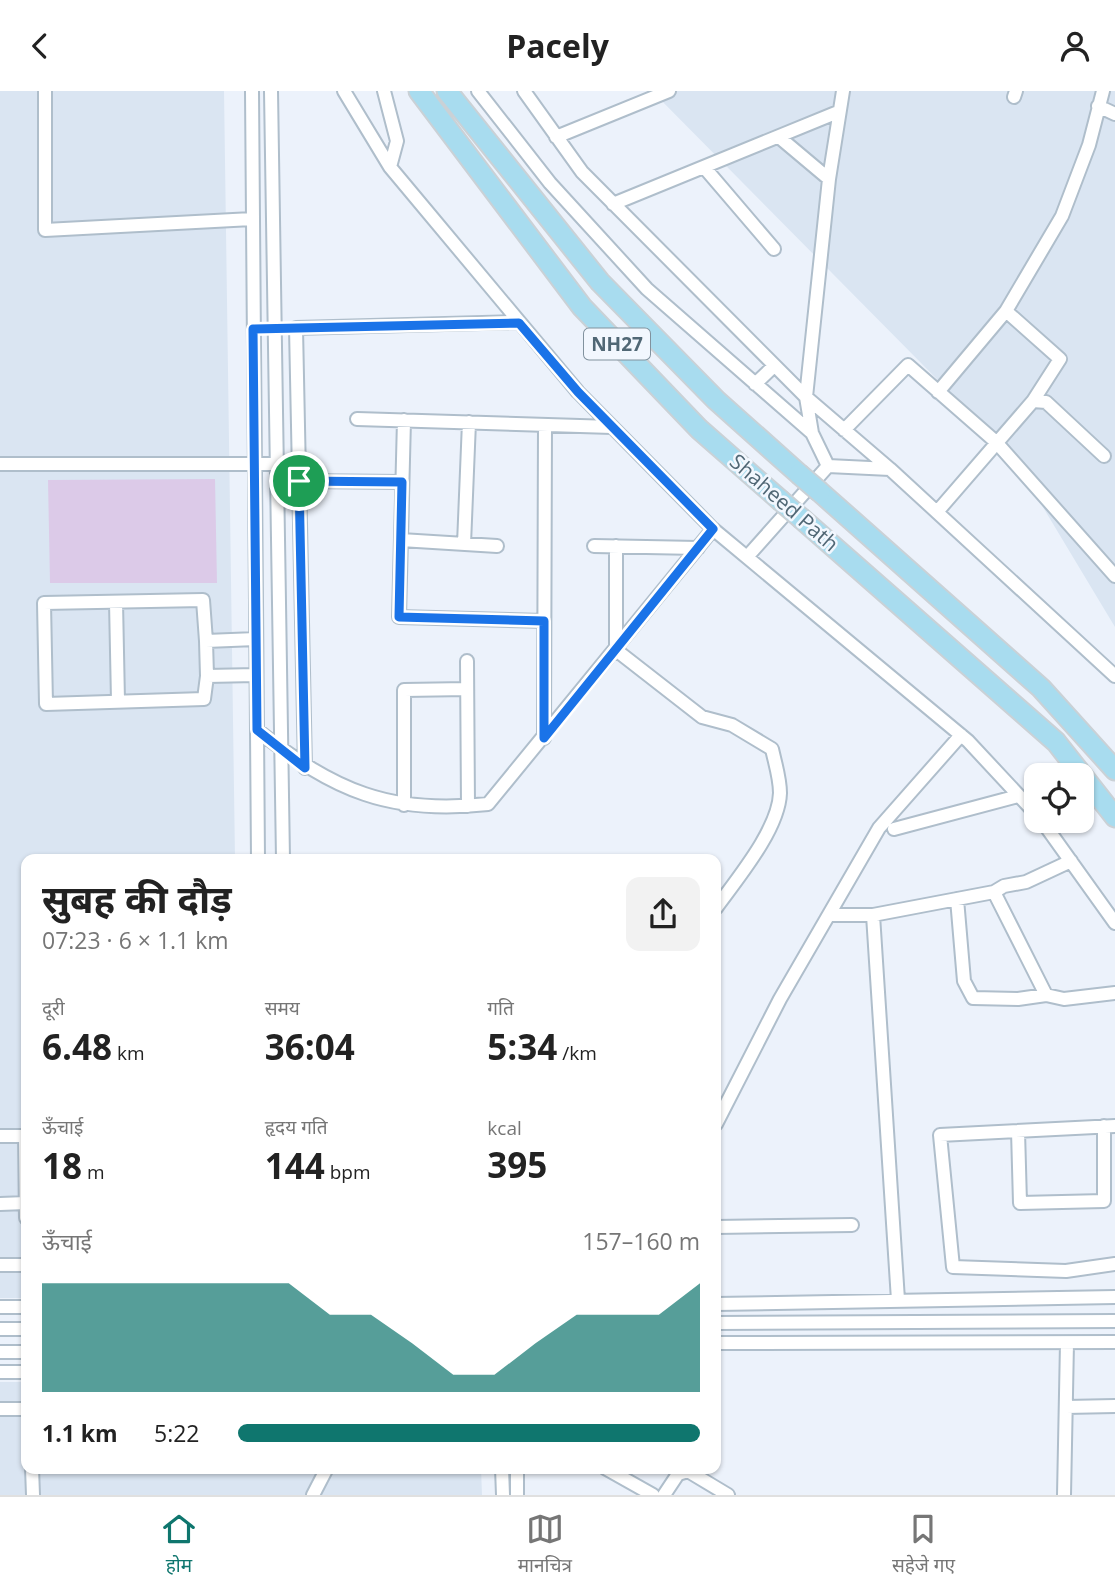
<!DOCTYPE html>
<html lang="hi">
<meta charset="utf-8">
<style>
:root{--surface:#fff;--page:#f2f2f2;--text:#222;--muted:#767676;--line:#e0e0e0;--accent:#0f766e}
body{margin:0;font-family:"Open Sans","Noto Sans Devanagari",sans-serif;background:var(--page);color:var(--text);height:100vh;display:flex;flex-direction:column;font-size:26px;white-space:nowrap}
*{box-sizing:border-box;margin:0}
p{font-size:23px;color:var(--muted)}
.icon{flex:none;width:38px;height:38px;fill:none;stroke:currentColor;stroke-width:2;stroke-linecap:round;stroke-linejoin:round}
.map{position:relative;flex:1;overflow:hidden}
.sheet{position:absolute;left:21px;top:763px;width:700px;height:620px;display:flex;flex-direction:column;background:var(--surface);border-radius:14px;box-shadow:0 2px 5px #0004}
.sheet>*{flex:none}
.tools{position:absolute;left:1024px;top:672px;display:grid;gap:14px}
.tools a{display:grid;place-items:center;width:70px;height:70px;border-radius:14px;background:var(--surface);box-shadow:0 2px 5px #0004;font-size:35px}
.pin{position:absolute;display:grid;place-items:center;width:60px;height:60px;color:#fff;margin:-30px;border:4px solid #fff;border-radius:50%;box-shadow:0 2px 7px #0007}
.round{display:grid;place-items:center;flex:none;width:74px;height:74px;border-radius:14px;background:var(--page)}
.head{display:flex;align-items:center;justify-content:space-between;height:119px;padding:0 21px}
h1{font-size:38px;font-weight:700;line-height:52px}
.stats{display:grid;grid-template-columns:repeat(3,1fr);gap:10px;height:119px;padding:7px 21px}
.stats div{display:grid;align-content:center}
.stats b{font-size:35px;font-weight:700}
.stats small{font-size:19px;font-weight:400}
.stats p{font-size:19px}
.chart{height:196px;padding:14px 21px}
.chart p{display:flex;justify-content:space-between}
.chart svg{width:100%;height:126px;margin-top:7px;fill:var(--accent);opacity:.7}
ul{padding:0 21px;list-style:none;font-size:23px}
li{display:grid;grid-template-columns:112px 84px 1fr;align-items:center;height:52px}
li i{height:18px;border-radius:9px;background:var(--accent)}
header{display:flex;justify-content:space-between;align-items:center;height:91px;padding:0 21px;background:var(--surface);font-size:32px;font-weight:700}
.dock{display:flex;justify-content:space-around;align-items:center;height:98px;border-top:2px solid var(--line);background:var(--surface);font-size:19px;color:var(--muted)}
.dock a{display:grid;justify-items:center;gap:4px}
.dock .active{color:var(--accent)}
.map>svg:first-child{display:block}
</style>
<header><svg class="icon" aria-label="back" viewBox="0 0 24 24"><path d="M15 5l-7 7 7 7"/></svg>Pacely<svg class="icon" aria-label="person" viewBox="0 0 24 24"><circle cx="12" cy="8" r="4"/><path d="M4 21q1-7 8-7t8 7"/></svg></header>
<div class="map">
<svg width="1115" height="1404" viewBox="0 0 1115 1404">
<rect width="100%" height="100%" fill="#ecf2fb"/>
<path fill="#dae5f2" d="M0,0h224l11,768h-209v439h-26z
M652,0h463v536l-104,-173z
M0,1291h26v86h455l1,27h-482z"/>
<path fill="#dccae8" d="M215,388l2,104h-167l-2,-103z"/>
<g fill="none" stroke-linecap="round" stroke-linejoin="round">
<defs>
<path id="minor" d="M45,0v139l207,-11
M252,0l6,768
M271,0l12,768
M344,0l46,76 188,225 135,137 255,212 68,73
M384,0l13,50 -7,26
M478,0l72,92 97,106 165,144
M524,0l58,81 224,225 84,72
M1014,6l2,-6
M1098,15l17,8
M556,46l113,-46
M779,46l50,42
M704,76l70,82
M613,113l225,-92
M755,293l19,-18
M938,301l68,-81
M1033,310l27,-42 -54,-48 56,-95 27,-71 14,-54
M357,328l255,8
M404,329l-5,197 145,4
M844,339l64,-65 88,77 119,134
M0,373h276
M828,375l-16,-33 -6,-36 23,-218 14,-88
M828,375l62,3 225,207
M299,390l103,1
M937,421l96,-111 13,1 58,54
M401,449l96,6
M464,453l5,-122
M594,455l104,2
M616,455v104l86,67 30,8 40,24c3,14 8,29 8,44 -1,36 -43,86 -64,115
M747,466l81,-91
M116,511l2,99
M256,548l-50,2 -3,-41 -159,3 2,101 158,-5 3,-23 49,-1
M206,550l1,35
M467,570l1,145
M257,639c77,61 133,85 231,74l225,-275
M544,647l1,-313
M305,677l-9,-440 223,-6
M404,714v-115l63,-1
M1042,730l73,102
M894,738l124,-33
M994,801l52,103
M957,808l7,82 9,17 45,1 28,-4 18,4 51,-6
M831,824h42l121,-23 10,-6 22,-4 45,-21
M873,824l25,385
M716,1033l64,-125 99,-171 82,-93
M1115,1035l-175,9 13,132 113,4 49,-7
M1018,1040l2,72 84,-2v-75
M0,1045h25l1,82
M0,1113l26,-1
M716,1136l136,-2
M0,1174h26
M716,1213l399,-7
M0,1216h26
M716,1232l399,-2
M0,1238h26
M716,1252l399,-1
M0,1261h26
M0,1281h26
M1066,1316l49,-1
M0,1318h26
M32,1377l1,27
M502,1377l1,27
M517,1377v27
M605,1377l48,27
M313,1404l14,-27
M664,1404l14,-21 10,-3 40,24
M1064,1404l3,-152"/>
<path id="highway" d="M419,0l163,216 117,122 81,71
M447,0l153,191 116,118 83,74
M820,401l221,196 74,82
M802,428l254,223 59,75"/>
</defs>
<use href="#minor" stroke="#afbecb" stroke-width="16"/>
<use href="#highway" stroke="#cad1d6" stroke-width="23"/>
<use href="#minor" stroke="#fff" stroke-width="12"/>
<use href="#highway" stroke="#a8dcef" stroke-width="19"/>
<defs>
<path id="highway-bridge" d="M799,383l21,18
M780,409l22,19"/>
</defs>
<use href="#highway-bridge" stroke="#cad1d6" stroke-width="23" stroke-linecap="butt"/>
<use href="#highway-bridge" stroke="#a8dcef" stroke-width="19"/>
</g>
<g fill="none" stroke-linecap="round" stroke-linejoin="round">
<defs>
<path id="route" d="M519,232l59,69 135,137 -169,209v-117l-145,-4 3,-135 -103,-1 6,287 -48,-38 -4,-401z"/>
</defs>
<use href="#route" stroke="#fff" stroke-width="14"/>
<use href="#route" stroke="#1a73e8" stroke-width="9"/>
</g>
<g text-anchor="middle" stroke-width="5" stroke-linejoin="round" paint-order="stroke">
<rect fill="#f2f7fe" stroke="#81929e" stroke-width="2" x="584" y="237.5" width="66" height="31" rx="5"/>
<g font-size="19" font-weight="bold" fill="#506775">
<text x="617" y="260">NH27</text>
</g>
<g font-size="21" fill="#506775" stroke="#f2f7fe">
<text transform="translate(784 412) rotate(41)" y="7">Shaheed Path</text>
</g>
</g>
</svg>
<div class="tools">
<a><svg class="icon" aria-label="locate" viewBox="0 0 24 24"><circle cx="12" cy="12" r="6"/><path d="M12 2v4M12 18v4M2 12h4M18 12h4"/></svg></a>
</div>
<div class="pin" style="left:299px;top:390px;background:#1e9e55"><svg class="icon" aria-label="arrive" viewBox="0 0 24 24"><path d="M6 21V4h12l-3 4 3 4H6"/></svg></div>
<section class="sheet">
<div class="head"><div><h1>सुबह की दौड़</h1><p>07:23 · 6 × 1.1 km</p></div><a class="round"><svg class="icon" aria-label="share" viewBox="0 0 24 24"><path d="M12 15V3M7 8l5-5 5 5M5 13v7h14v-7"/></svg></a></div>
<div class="stats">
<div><p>दूरी</p><b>6.48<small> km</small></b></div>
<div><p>समय</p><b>36:04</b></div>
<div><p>गति</p><b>5:34<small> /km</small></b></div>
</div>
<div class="stats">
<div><p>ऊँचाई</p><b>18<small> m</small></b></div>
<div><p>हृदय गति</p><b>144<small> bpm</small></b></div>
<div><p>kcal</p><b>395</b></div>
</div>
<div class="chart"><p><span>ऊँचाई</span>157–160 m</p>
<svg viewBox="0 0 160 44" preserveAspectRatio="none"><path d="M0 44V6L10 6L20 6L30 6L40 6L50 6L60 6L70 17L80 17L90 27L100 38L110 38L120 27L130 17L140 17L150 17L160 6V44z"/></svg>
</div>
<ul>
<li><b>1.1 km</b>5:22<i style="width:100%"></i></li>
</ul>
</section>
</div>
<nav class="dock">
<a class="active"><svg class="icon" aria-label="home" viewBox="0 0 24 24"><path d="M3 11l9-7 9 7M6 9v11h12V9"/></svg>होम</a>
<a><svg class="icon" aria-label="map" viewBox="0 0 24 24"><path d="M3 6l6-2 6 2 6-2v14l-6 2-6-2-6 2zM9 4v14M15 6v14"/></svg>मानचित्र</a>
<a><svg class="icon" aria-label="saved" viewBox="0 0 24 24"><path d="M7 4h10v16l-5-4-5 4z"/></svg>सहेजे गए</a>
</nav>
